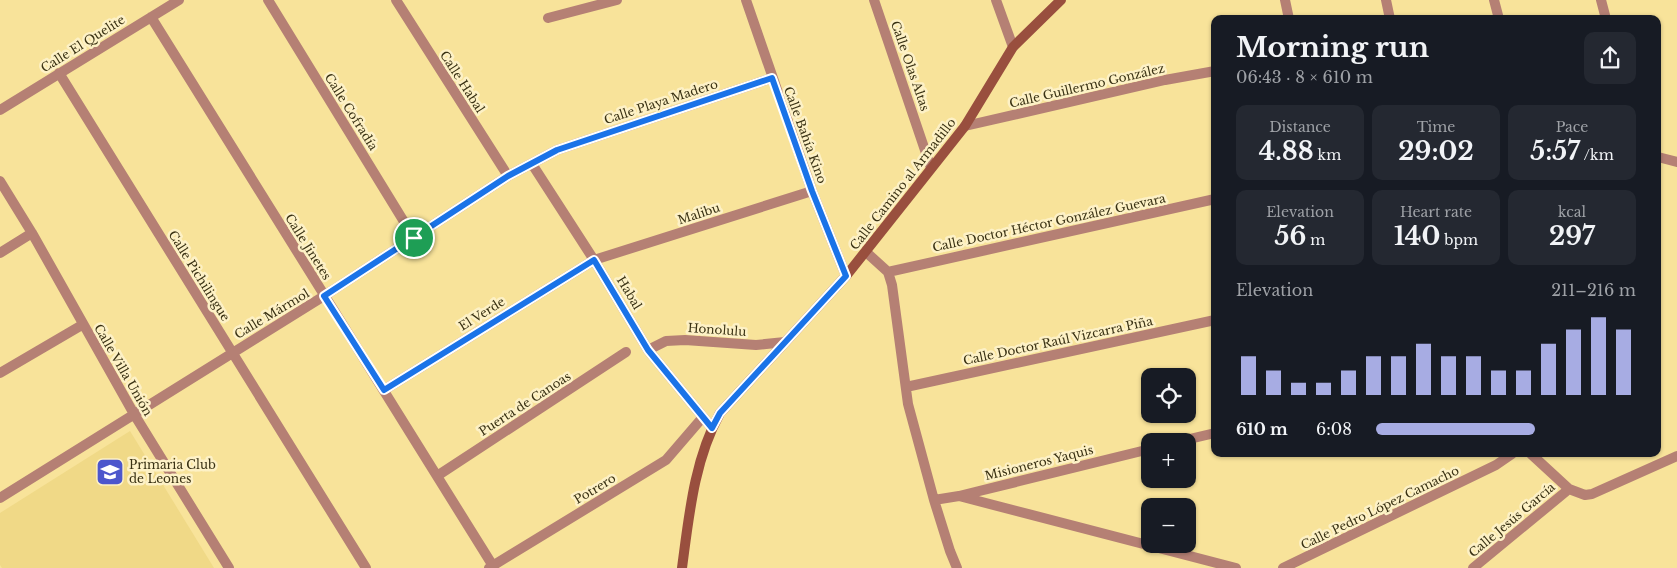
<!DOCTYPE html>
<meta charset="utf-8">
<style>
:root{--surface:#171b24;--page:#242831;--text:#f1f3f6;--muted:#9ea1a6;--accent:#a7ace3}
body{margin:0;font-family:"Libre Baskerville",serif;background:var(--page);color:var(--text);height:100vh;display:flex;flex-direction:column;font-size:19px;white-space:nowrap}
*{box-sizing:border-box;margin:0}
p{font-size:16px;color:var(--muted)}
.icon{flex:none;width:28px;height:28px;fill:none;stroke:currentColor;stroke-width:2;stroke-linecap:round;stroke-linejoin:round}
.map{position:relative;flex:1;overflow:hidden}
.drawer{position:absolute;left:1211px;top:15px;width:450px;height:442px;display:flex;flex-direction:column;background:var(--surface);border-radius:10px;box-shadow:0 1px 4px #0004}
.drawer>*{flex:none}
.controls{position:absolute;left:1141px;top:368px;display:grid;gap:10px}
.controls a{display:grid;place-items:center;width:55px;height:55px;border-radius:10px;background:var(--surface);box-shadow:0 1px 4px #0004;font-size:25px}
.pin{position:absolute;display:grid;place-items:center;width:42px;height:42px;color:#fff;margin:-21px;border:2px solid #fff;border-radius:50%;box-shadow:0 1px 5px #0007}
.round{display:grid;place-items:center;flex:none;width:52px;height:52px;border-radius:10px;background:var(--page)}
.head{display:flex;align-items:center;justify-content:space-between;height:85px;padding:0 25px}
h1{font-size:28px;font-weight:700;line-height:38px}
.stats{display:grid;grid-template-columns:repeat(3,1fr);gap:8px;height:85px;padding:5px 25px}
.stats div{display:grid;align-content:center;border-radius:10px;background:var(--page);text-align:center}
.stats b{font-size:25px;font-weight:700}
.stats small{font-size:14px;font-weight:400}
.stats p{font-size:14px}
.chart{height:140px;padding:10px 25px}
.chart p{display:flex;justify-content:space-between}
.chart svg{width:100%;height:90px;margin-top:5px;stroke:var(--accent);stroke-width:6}
ul{padding:0 25px;list-style:none;font-size:16px}
li{display:grid;grid-template-columns:80px 60px 1fr;align-items:center;height:38px}
li i{height:12px;border-radius:6px;background:var(--accent)}
.map>svg:first-child{display:block}
</style>
<div class="map">
<svg width="1677" height="568" viewBox="0 0 1677 568">
<rect width="100%" height="100%" fill="#f8e39a"/>
<path fill="#f0d987" d="M130,431l84,137h-212l-2,-3v-52z"/>
<g fill="none" stroke-linecap="round" stroke-linejoin="round">
<path stroke="#b58074" stroke-width="10" d="M268,0l146,238
M396,0l112,176
M746,0l66,191 34,85
M874,0l57,168
M996,0l17,47
M1285,0l4,19
M1386,0l4,19
M1494,0l5,19
M1601,0l5,19
M151,17l342,549
M548,18l69,-18
M59,73l307,495
M0,110l179,-110
M965,126l200,-46 50,-9
M1658,157l19,5
M532,164l62,96 54,90 64,78
M0,181l32,52 102,181 95,154
M866,252l22,20 4,13 16,119 26,96 16,51 7,17
M0,253l32,-20
M888,272l327,-73
M648,350l18,-9 19,-1 71,5 29,-3
M0,373l82,-48
M906,387l309,-67
M384,390l210,-130 218,-69
M1181,441l34,-8
M1531,454l38,35
M437,476l189,-124
M959,496l277,72
M0,498l324,-202 184,-120 49,-26 215,-72
M934,500l25,-4 191,-47
M489,568l177,-108 37,-43
M1283,568l213,-103 16,-11
M1473,568l96,-79 16,6 7,-1 85,-38"/>
<path stroke="#994f3e" stroke-width="10" d="M682,568c7,-52 12,-108 38,-155l126,-137 119,-150 48,-79 48,-47"/>
</g>
<g fill="none" stroke-linecap="round" stroke-linejoin="round">
<defs>
<path id="route" d="M772,78l40,113 34,85 -126,137 -8,15 -64,-78 -54,-90 -210,130 -60,-94 184,-120 49,-26z"/>
</defs>
<use href="#route" stroke="#fff" stroke-width="10"/>
<use href="#route" stroke="#1a73e8" stroke-width="6"/>
</g>
<defs>
<symbol id="school-square" viewBox="-11 -11 22 22"><rect x="-9" y="-9" width="18" height="18" rx="4" fill="#4c56cc" stroke="#fdf1c6"/><path d="M0-5L7-2L0 1L-7-2ZM-4 1L0 2.5L4 1V4Q0 6-4 4Z" fill="#fff"/></symbol>
</defs>
<g fill-rule="evenodd">
<use href="#school-square" x="94" y="456" width="32" height="32"/>
</g>
<g text-anchor="middle" stroke-width="5" stroke-linejoin="round" paint-order="stroke">
<g font-size="12" fill="#393113" stroke="#fdf1c6">
<text transform="translate(83 44) rotate(-32)" y="4">Calle El Quelite</text>
<text transform="translate(910 66) rotate(71)" y="4">Calle Olas Altas</text>
<text transform="translate(462 82) rotate(57)" y="4">Calle Habal</text>
<text transform="translate(1087 86) rotate(-13)" y="4">Calle Guillermo González</text>
<text transform="translate(661 102) rotate(-18)" y="4">Calle Playa Madero</text>
<text transform="translate(351 112) rotate(58)" y="4">Calle Cofradía</text>
<text transform="translate(805 135) rotate(70)" y="4">Calle Bahía Kino</text>
<text transform="translate(903 184) rotate(-52)" y="4">Calle Camino al Armadillo</text>
<text transform="translate(699 214) rotate(-18)" y="4">Malibu</text>
<text transform="translate(1049 223) rotate(-12)" y="4">Calle Doctor Héctor González Guevara</text>
<text transform="translate(308 247) rotate(58)" y="4">Calle Jinetes</text>
<text transform="translate(199 276) rotate(58)" y="4">Calle Pichilingue</text>
<text transform="translate(629 293) rotate(59)" y="4">Habal</text>
<text transform="translate(272 314) rotate(-31)" y="4">Calle Mármol</text>
<text transform="translate(482 314) rotate(-32)" y="4">El Verde</text>
<text transform="translate(717 330) rotate(4)" y="4">Honolulu</text>
<text transform="translate(1058 341) rotate(-12)" y="4">Calle Doctor Raúl Vizcarra Piña</text>
<text transform="translate(123 370) rotate(60)" y="4">Calle Villa Unión</text>
<text transform="translate(525 404) rotate(-33)" y="4">Puerta de Canoas</text>
<text transform="translate(1039 463) rotate(-14)" y="4">Misioneros Yaquis</text>
<text transform="translate(595 489) rotate(-31)" y="4">Potrero</text>
<text transform="translate(1380 508) rotate(-26)" y="4">Calle Pedro López Camacho</text>
<text transform="translate(1512 520) rotate(-40)" y="4">Calle Jesús García</text>
</g>
<g font-size="12" fill="#393113" stroke="#fdf1c6" text-anchor="start">
<text x="129" y="469">Primaria Club<tspan x="129" dy="14">de Leones</tspan></text>
</g>
</g>
</svg>
<div class="controls">
<a><svg class="icon" aria-label="locate" viewBox="0 0 24 24"><circle cx="12" cy="12" r="6"/><path d="M12 2v4M12 18v4M2 12h4M18 12h4"/></svg></a>
<a>+</a>
<a>−</a>
</div>
<div class="pin" style="left:414px;top:238px;background:#1e9e55"><svg class="icon" aria-label="arrive" viewBox="0 0 24 24"><path d="M6 21V4h12l-3 4 3 4H6"/></svg></div>
<section class="drawer">
<div class="head"><div><h1>Morning run</h1><p>06:43 · 8 × 610 m</p></div><a class="round"><svg class="icon" aria-label="share" viewBox="0 0 24 24"><path d="M12 15V3M7 8l5-5 5 5M5 13v7h14v-7"/></svg></a></div>
<div class="stats">
<div><p>Distance</p><b>4.88<small> km</small></b></div>
<div><p>Time</p><b>29:02</b></div>
<div><p>Pace</p><b>5:57<small> /km</small></b></div>
</div>
<div class="stats">
<div><p>Elevation</p><b>56<small> m</small></b></div>
<div><p>Heart rate</p><b>140<small> bpm</small></b></div>
<div><p>kcal</p><b>297</b></div>
</div>
<div class="chart"><p><span>Elevation</span>211–216 m</p>
<svg viewBox="0 0 160 44" preserveAspectRatio="none"><path d="M5 44V25M15 44V32M25 44V38M35 44V38M45 44V32M55 44V25M65 44V25M75 44V19M85 44V25M95 44V25M105 44V32M115 44V32M125 44V19M135 44V12M145 44V6M155 44V12"/></svg>
</div>
<ul>
<li><b>610 m</b>6:08<i style="width:61%"></i></li>
</ul>
</section>
</div>
